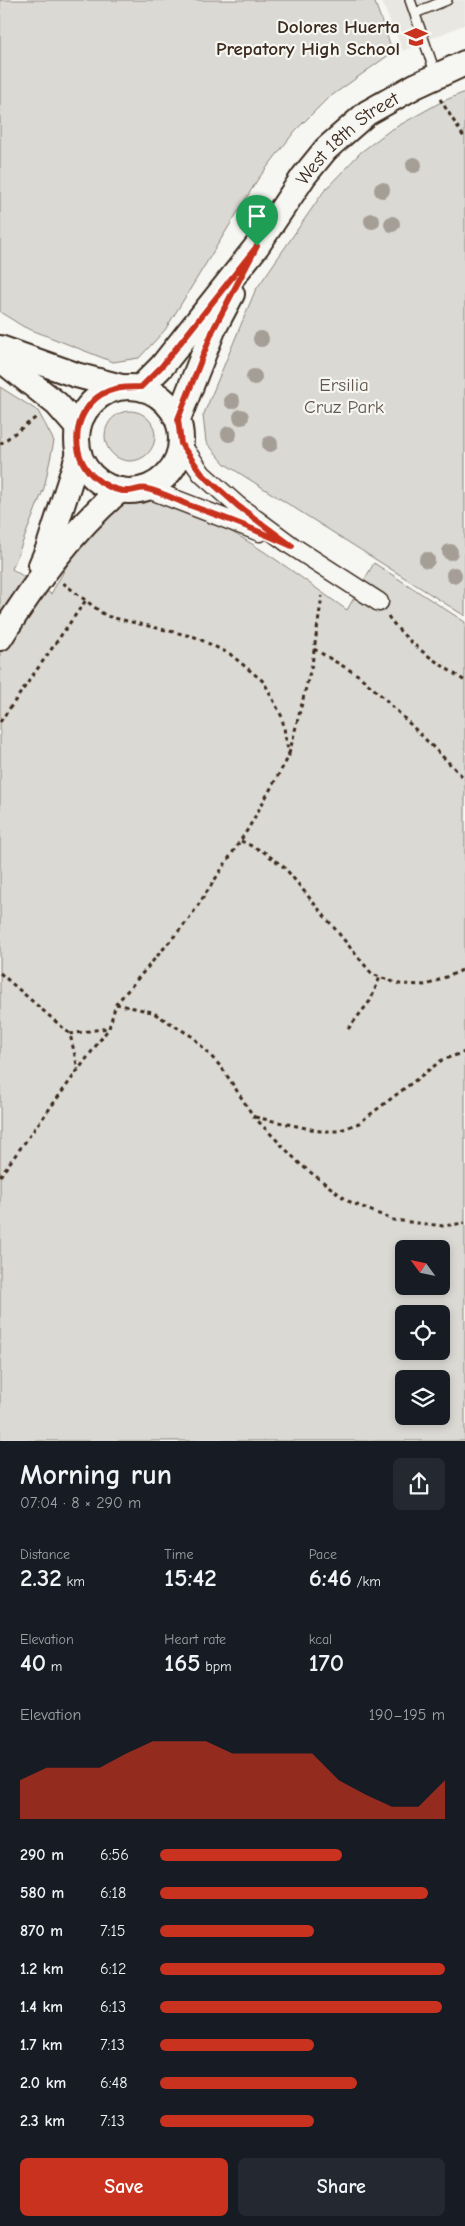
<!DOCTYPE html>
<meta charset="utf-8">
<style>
:root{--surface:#171b24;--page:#242831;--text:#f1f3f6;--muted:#9ea1a6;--accent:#c8321e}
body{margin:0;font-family:"Comic Neue",sans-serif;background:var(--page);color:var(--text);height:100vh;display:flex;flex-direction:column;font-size:19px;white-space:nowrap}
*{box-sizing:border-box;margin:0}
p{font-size:16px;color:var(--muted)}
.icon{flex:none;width:28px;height:28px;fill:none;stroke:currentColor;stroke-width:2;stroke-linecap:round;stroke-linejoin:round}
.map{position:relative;height:1441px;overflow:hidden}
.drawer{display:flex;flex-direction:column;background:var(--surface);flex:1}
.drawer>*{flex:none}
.needle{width:32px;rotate:303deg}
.tools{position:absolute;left:395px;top:1240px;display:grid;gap:10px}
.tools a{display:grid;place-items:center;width:55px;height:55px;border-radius:8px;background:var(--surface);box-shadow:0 2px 8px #0003;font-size:25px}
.pin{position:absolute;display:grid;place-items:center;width:42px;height:42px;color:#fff;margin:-51px -21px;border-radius:50% 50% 50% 0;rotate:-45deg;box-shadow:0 0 5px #0007}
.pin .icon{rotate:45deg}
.round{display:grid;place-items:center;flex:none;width:52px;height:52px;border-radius:8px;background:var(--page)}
.headline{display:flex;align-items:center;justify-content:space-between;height:85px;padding:0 20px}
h1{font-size:28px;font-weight:800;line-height:38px}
.figures{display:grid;grid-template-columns:repeat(3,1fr);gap:8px;height:85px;padding:5px 20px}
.figures div{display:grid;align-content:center}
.figures b{font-size:25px;font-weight:800}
.figures small{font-size:14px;font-weight:400}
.figures p{font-size:14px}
.chart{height:140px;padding:10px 20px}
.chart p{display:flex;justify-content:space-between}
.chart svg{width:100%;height:90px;margin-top:5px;fill:var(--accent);opacity:.7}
.cta{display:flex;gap:10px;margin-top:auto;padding:10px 20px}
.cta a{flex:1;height:58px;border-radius:8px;background:var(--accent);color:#fff;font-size:20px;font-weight:800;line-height:58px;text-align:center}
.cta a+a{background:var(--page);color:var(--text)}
ul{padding:0 20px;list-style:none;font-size:16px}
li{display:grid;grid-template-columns:80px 60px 1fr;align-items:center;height:38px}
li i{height:12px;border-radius:6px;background:var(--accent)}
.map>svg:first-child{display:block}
</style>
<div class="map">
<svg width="465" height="1441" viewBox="0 0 465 1441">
<rect width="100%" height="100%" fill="#f6f6f2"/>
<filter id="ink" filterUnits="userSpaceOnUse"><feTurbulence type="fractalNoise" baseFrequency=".02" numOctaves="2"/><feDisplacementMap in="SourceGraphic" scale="10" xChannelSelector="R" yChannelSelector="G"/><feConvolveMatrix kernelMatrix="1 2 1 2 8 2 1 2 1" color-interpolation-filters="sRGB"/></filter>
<g filter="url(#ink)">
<path fill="#e8e7e2" d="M381,0h84v24l-62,27z"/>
<path fill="#dad9d3" stroke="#8a8278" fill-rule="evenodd" d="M0,0h374l19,52 -66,47 -32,32 -37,48 -93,151 -26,28 -26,4 -89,-35 -24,-15z
M465,92v524l-240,-152 -19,-22 -3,-26 52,-125 69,-100 37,-39 28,-21 52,-29z
M0,387l38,24 16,30 -10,47 -32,81 39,25 27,-48 40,-44c10,-1 22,-4 31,-2 74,14 137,68 198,110l27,-47 91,59v819h-465zM404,1249h37v37h-37zM404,1314h37v37h-37zM404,1379h37v37h-37z
M105 436a25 25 0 1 1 50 0a25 25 0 1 1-50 0Z"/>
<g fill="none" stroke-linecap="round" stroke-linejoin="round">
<defs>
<path id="lane" d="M410,0l26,75
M415,13l32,-13"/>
<path id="street" d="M181,444l21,30 36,32 54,40 87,56
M146,488l114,44"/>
<g id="secondary">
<path d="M0,348l76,27 46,12"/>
<path d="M0,359l57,45 21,24"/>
<path id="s1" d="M141,387l21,-21 95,-120 47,-70 22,-27 41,-36 48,-27 50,-23"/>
<circle cx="129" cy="439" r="52"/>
<path d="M178,419l35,-89 19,-36"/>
<path d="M41,565l7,-16 31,-96"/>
<path d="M0,638c34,-53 71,-107 120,-148"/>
</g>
</defs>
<use href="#lane" stroke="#3b2a1e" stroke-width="12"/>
<use href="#street" stroke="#3b2a1e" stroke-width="21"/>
<use href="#secondary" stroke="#3b2a1e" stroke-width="28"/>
<path stroke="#3b2a1e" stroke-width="3" stroke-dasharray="4 4" stroke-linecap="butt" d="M440,99l25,40
M0,444l38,-28
M388,616c20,29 49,46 77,65
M314,649l44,26 26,23 81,81
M0,722l86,-122
M289,754l23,-90 10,-68
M241,841l23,11 21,16 87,106 27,10 28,1 38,-16
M0,973l70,61 8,35
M116,1004l36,8 41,25 29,31 32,49 47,48 47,36 45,19 50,6 22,-3
M348,1029l22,-28 10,-24
M70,1034l38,-6
M255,1117l65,14h18l21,-8 83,-63 23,-8
M0,1176l109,-148 7,-24 73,-85 59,-90 41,-73 -7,-39 -18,-35 -34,-28 -35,-17 -89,-21 -43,-33"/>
<use href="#lane" stroke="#f6f6f2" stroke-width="9"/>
<use href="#street" stroke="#f6f6f2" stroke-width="18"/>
<use href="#secondary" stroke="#f6f6f2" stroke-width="24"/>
</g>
<g fill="#a59e96">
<circle cx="414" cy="165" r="8"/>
<circle cx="382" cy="190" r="8"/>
<circle cx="372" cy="221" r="8"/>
<circle cx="392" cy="224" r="8"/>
<circle cx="261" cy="339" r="8"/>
<circle cx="254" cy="377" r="8"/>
<circle cx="232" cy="401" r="8"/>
<circle cx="241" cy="417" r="8"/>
<circle cx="229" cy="434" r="8"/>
<circle cx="270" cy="444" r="8"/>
<circle cx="450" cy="552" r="8"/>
<circle cx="427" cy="560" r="8"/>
<circle cx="454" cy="575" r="8"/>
</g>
</g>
<g fill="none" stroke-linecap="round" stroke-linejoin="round" filter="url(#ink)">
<defs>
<path id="route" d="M257,246l-44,84 -35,89 3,25 21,30 36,32 54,40c-35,-16 -69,-29 -106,-42 -12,-5 -25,-12 -39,-15 -6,-2 -12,2 -18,2 -12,1 -26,-6 -35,-14 -22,-20 -22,-53 -2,-75 13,-14 30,-15 49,-15l21,-21z"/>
</defs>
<use href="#route" stroke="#fff" stroke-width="10"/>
<use href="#route" stroke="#c8321e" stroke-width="6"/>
</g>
<defs>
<symbol id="school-bare" viewBox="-9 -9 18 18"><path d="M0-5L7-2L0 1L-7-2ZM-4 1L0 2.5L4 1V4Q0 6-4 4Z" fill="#c8321e" stroke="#f6f6f2" stroke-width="2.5" paint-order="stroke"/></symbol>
</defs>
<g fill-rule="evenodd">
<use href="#school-bare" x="400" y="21" width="32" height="32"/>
</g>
<g text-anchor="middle" stroke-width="4.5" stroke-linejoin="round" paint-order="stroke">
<g font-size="19" font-weight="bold" fill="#3b2a1e" stroke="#f6f6f2" text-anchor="end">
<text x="400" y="33">Dolores Huerta<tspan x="400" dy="22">Prepatory High School</tspan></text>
</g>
<g font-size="19" fill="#3b2a1e" stroke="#f6f6f2">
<text dy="7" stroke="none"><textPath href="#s1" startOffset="325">West 18th Street</textPath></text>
</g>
<g font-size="19" fill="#63564b" stroke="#f6f6f2">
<text x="344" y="391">Ersilia<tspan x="344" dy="22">Cruz Park</tspan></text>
</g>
</g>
</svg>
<div class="tools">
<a><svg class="needle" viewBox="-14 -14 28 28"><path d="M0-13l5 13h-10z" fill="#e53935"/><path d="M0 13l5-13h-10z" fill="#9ea1a6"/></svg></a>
<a><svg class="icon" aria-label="locate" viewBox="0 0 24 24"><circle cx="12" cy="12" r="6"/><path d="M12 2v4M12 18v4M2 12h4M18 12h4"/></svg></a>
<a><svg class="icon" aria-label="layers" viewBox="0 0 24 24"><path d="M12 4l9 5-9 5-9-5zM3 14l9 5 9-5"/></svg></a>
</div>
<div class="pin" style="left:257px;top:246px;background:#1e9e55"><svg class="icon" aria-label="arrive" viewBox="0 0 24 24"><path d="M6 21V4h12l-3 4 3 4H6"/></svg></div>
</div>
<section class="drawer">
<div class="headline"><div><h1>Morning run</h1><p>07:04 · 8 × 290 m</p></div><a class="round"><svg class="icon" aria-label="share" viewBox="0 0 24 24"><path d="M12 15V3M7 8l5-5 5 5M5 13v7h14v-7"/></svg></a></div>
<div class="figures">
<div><p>Distance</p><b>2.32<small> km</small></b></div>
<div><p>Time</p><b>15:42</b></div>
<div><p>Pace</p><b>6:46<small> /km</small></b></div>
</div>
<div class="figures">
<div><p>Elevation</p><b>40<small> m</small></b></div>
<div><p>Heart rate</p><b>165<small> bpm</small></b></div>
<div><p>kcal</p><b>170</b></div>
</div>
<div class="chart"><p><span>Elevation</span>190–195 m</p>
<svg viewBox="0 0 160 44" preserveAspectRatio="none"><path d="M0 44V25L10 19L20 19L30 19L40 12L50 6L60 6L70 6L80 12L90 12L100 12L110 12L120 25L130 32L140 38L150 38L160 25V44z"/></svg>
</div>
<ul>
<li><b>290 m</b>6:56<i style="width:64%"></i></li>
<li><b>580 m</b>6:18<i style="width:94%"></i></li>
<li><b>870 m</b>7:15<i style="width:54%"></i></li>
<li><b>1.2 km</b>6:12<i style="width:100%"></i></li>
<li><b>1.4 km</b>6:13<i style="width:99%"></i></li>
<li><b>1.7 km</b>7:13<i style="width:54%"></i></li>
<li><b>2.0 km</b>6:48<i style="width:69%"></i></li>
<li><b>2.3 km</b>7:13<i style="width:54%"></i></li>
</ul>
<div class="cta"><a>Save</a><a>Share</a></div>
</section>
